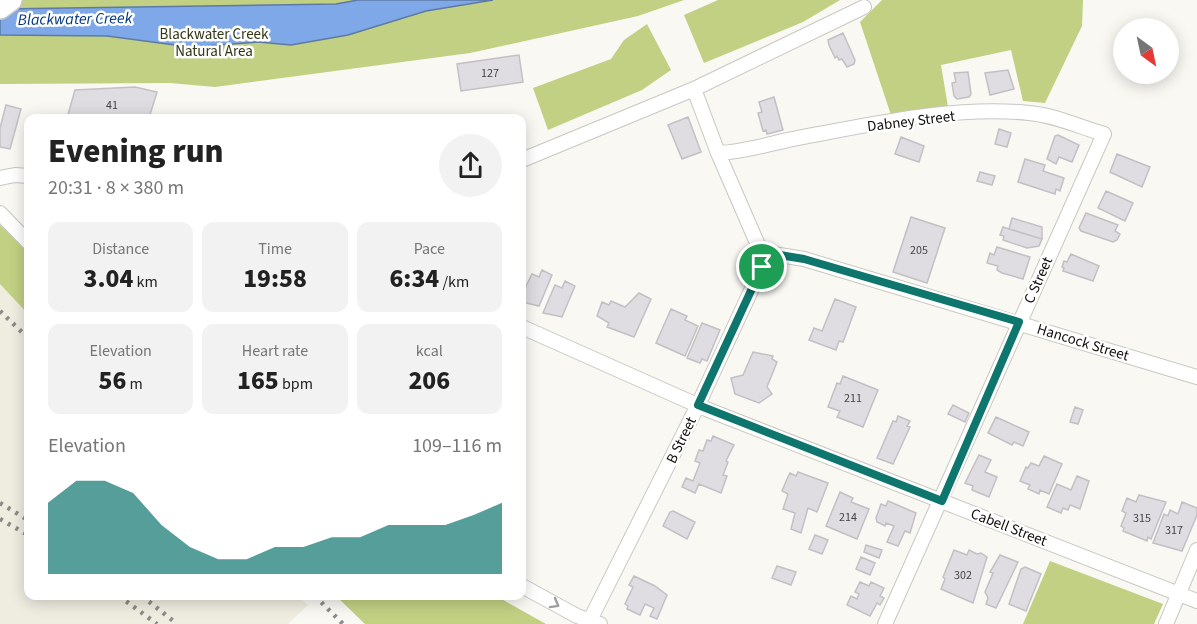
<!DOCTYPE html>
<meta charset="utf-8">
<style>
:root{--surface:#fff;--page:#f2f2f2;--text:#222;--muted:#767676;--accent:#0f766e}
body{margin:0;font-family:"Source Sans 3",sans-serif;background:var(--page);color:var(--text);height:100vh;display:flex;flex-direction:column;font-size:22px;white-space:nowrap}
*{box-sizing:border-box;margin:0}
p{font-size:20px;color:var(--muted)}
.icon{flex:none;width:33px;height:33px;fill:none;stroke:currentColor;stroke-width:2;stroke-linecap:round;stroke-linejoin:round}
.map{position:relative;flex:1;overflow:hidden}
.drawer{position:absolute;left:24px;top:114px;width:502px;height:486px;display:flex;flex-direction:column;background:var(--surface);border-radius:12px;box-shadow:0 3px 15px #0003}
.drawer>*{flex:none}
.needle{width:39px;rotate:147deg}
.fabs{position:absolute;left:1113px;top:18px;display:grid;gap:12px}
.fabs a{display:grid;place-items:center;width:66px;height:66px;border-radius:50%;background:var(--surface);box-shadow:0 3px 15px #0003;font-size:30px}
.pin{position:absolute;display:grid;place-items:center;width:51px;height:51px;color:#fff;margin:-26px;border:3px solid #fff;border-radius:50%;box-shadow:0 2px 6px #0007}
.round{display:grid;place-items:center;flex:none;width:63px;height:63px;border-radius:32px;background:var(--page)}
.headline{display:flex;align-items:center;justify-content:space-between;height:102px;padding:0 24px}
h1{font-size:33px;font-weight:800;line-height:45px}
.stats{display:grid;grid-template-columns:repeat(3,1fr);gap:9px;height:102px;padding:6px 24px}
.stats div{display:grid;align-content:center;border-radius:12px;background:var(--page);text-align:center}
.stats b{font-size:26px;font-weight:800}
.stats small{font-size:16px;font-weight:400}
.stats p{font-size:16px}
.chart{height:168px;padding:12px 24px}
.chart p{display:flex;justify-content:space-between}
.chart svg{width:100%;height:108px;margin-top:6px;fill:var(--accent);opacity:.7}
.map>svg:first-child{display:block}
</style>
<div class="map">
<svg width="1197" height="624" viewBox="0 0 1197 624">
<rect width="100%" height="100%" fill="#f9f8f3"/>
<path fill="#efece0" d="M0,284l28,30v282h270l10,9 -20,19h-288z"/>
<path fill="#c1d082" d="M0,0h684l-46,16 -168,37 -255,34 -45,-4 -170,1z
M718,0h122l-37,22 -99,41 -20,-48z
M882,0h201l-1,26 -37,77 -22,-2 -12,-51 -70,15 7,42 -57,8 -31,-93z
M647,24l24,46 -29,20 -94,40 -15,-42 78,-29 13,-19z
M0,225l28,25v64l-28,-30z
M1050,561l113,43 -9,20h-131z
M336,596h160l50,28h-181z"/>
<path fill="#7ea8e7" stroke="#5d7aa6" stroke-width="1.5" d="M358,0h135l-67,11 -78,24 -57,10 -33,-3 -68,5 -83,-11 -107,-1v-26l336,-5z"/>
<path fill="#e0dde2" stroke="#c3c0c5" stroke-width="1.5" d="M843,33l12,27 -1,4 -7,3 -5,-8 -3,1 -2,-4 -2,2 -6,-13 -1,-5z
M519,55l4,27 -62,9 -4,-27z
M1008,70l6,19 -24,6 -5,-22z
M968,72l3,22 -2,3 -12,2 -3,-3 -2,-13 4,-1 -2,-9z
M135,87l22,5 -8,26h-82l8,-28z
M774,97l9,33 -16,4 -1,-4 -3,1 -5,-18 4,-1 -3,-10z
M6,105l15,4 -11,40 -10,-2v-19z
M688,117l13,35 -19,7 -14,-34z
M999,129l12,4 -4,14 -12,-3z
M1058,135l21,10 -7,17 -13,-5 -3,7 -9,-5 8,-23z
M901,137l23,9 -5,16 -24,-8z
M1117,154l33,13 -8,20 -32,-15z
M1025,159l20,6 -2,6 21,7 -4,13 -4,-2 -1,5 -37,-12z
M980,172l15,4 -3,9 -15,-4z
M1106,191l27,12 -8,18 -27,-13z
M1086,213l32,12 -3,6 5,3 -3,6 -4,2 -32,-11 -2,-3z
M911,217l34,11 -18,55 -34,-11z
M1012,218l30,9v12l-33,-10z
M1003,227l39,12 -3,7 -12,2 -24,-8 1,-4 -4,-1z
M997,247l33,10 -7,22 -21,-6 -5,-3 1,-4 -11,-3 3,-10 4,2z
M1071,254l28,12 -6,15 -30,-10 1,-3 -2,-1 2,-6 3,1z
M542,270l10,5 -13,31 -17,-4v-8l10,-20 7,3z
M565,281l10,5 -13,31 -19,-4 12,-28 7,3z
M639,293l12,6 -17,38 -27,-10 2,-4 -12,-7 5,-14 7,3 2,-4 14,6z
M835,299l21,8 -13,35 -4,-1 -3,9 -27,-10 5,-12 8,3z
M671,309l16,7 -2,4 13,6 -13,30 -29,-13z
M702,323l18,7 -13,31 -5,-2 -2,4 -13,-5z
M753,352l20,4 -1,3 5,3 -10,25 5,7 -13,9 -24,-9 -4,-16 12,-3z
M843,376l35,14 -15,37 -26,-10 3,-6 -12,-4 9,-24 3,1z
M953,405l16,8 -4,9 -17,-8z
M1075,407l8,3 -5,14 -8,-2z
M898,416l12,5 -3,5 3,1 -17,37 -16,-6 16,-37 3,1z
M996,417l33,15 -6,14 -9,-4 -2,3 -24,-12z
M713,436l21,9 -8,16 2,1 -5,13 4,1 -6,17 -22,-9 -4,9 -13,-6 4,-9 7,3 7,-18 -5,-2 4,-11 4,1 4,-11 4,1z
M979,455l12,5 -6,12 12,5 -8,20 -17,-7 1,-4 -8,-3z
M1044,456l18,8 -13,30 -9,-4 -1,4 -11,-5 2,-4 -10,-4 6,-14 2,1 3,-5 8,3z
M798,472l30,11 -11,29 -9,-4 -7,25 -10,-4 4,-16 -12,-4 5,-15 -6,-3 5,-12 3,-6 6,3z
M1077,476l12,5 -9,28 -10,-4 -2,5 -5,-2 -2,5 -14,-6 10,-23 14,6z
M840,492l13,6 -2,4 18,7 -12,30 -31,-13z
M1139,495l27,7 -15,37 -3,-2 -1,4 -24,-10 1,-3 -3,-2 5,-13 -4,-2 5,-13 9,4z
M888,501l28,12 -6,20 -5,-2 -7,15 -11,-4 7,-16 -8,-3 -1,3 -8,-4 -1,-4 5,-14 5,2z
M1182,502l15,6v7l-15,36 -29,-8 11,-29 4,2 2,-6 8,4z
M673,511l22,11 -8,17 -24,-13 7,-14z
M815,535l13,5 -6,14 -13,-5z
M866,545l16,5 -3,8 -15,-6z
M954,550l13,5 2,-5 8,4 4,-1 6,4 -14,46 -32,-14 4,-10 -2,-2z
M1000,555l18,7 -22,46 -10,-4 2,-6 -3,-6 8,-19 -3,-1z
M861,557l14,6 -5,12 -14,-6z
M777,566l19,6 -5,13 -19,-7z
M1025,567l16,7 -15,37 -17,-7 12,-35z
M634,576l21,10 12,9 -10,24 -7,-3 4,-8 -9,-4 -5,11 -13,-6 1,-3 -3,-2 8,-17 -4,-2z
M860,582l9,4 2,-4 13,6 -4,8 4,2 -4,7 -3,-2 -7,13 -23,-11 4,-9 6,3 2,-5 -4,-2z"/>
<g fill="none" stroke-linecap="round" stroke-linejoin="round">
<defs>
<path id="street" d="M718,153c29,-1 56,-11 85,-16 71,-13 154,-32 226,-24 25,2 51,14 75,21l-219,490
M522,160l172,-71 170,-82
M0,178l15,-3 13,1
M0,213l28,29
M761,252l43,7 393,118
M522,327l184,82 491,192
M522,586l55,30 23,8
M590,620l108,-215 64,-138 -1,-15 -43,-99 -24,-64
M1166,624l31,-74"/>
<path id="primary" d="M0,8l11,-8"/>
</defs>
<use href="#street" stroke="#c8c7c2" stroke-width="16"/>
<use href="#primary" stroke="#c8c7c2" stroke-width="24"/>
<use href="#street" stroke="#fff" stroke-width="14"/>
<use href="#primary" stroke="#fff" stroke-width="21"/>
<path stroke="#8c8b88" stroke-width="4.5" stroke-dasharray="3 6" stroke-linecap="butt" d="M0,311l28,27
M0,503l28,17
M0,519l28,16
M119,596l38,28
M142,596l35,28
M315,596l28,28"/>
</g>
<defs><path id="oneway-chevron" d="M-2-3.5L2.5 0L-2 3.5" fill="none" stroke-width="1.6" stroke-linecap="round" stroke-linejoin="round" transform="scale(1.5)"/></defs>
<use stroke="#a09f9f" href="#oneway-chevron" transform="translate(555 604) rotate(29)"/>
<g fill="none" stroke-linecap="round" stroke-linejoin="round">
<defs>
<path id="route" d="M761,252l43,7 215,63 -77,179 -244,-96 64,-138z"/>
</defs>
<use href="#route" stroke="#fff" stroke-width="12"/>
<use href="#route" stroke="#0f766e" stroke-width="8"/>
</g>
<g text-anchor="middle" stroke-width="5" stroke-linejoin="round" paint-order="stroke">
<g font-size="12" fill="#454343">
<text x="490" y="77">127</text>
<text x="112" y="109">41</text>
<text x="919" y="254">205</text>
<text x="853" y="402">211</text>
<text x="848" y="521">214</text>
<text x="1142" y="522">315</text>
<text x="1174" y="534">317</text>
<text x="963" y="579">302</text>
</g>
<g font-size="15" fill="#313715" stroke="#fff">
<text x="214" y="39">Blackwater Creek<tspan x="214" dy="17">Natural Area</tspan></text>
</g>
<g font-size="15" fill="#11100e" stroke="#fff">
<text transform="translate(911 121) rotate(-7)" y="5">Dabney Street</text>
<text transform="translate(1038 280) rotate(-66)" y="5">C Street</text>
<text transform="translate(1083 342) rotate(17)" y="5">Hancock Street</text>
<text transform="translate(681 440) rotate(-64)" y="5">B Street</text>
<text transform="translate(1009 527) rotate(21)" y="5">Cabell Street</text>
</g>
<g font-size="16" font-style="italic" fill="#00367e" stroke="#fff">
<text transform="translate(75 18) rotate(-1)" y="6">Blackwater Creek</text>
</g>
</g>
</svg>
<div class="fabs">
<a><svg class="needle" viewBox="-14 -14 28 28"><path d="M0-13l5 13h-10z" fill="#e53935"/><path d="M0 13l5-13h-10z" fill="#767676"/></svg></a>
</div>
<div class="pin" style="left:762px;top:267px;background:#1e9e55"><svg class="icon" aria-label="arrive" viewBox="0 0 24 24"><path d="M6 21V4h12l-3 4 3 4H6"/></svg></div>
<section class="drawer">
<div class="headline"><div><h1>Evening run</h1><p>20:31 · 8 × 380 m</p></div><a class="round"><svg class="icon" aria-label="share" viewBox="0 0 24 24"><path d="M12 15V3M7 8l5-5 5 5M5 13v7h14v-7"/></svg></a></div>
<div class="stats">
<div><p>Distance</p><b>3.04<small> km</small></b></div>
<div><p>Time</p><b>19:58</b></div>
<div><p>Pace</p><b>6:34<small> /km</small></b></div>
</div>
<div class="stats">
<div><p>Elevation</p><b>56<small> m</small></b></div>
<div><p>Heart rate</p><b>165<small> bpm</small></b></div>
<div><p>kcal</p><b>206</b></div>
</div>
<div class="chart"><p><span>Elevation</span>109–116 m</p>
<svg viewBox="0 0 160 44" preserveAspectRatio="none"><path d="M0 44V15L10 6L20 6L30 11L40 24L50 33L60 38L70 38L80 33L90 33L100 29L110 29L120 24L130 24L140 24L150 20L160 15V44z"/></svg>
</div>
</section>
</div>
